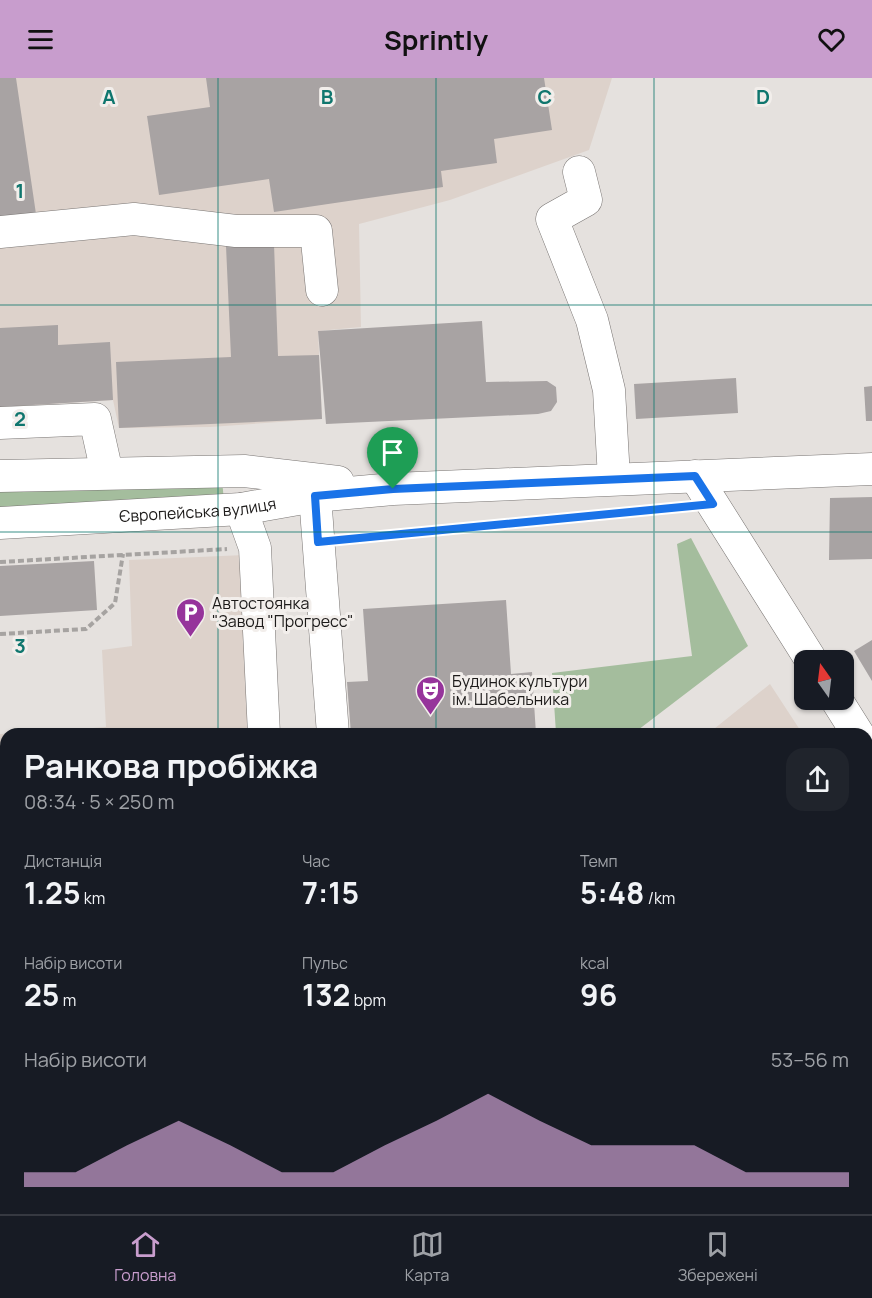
<!DOCTYPE html>
<html lang="uk">
<meta charset="utf-8">
<style>
:root{--surface:#171b24;--page:#20242c;--text:#f1f3f6;--muted:#9ea1a6;--line:#363941;--accent:#c89dcd}
body{margin:0;font-family:Manrope,sans-serif;background:var(--page);color:var(--text);height:100vh;display:flex;flex-direction:column;font-size:22px;white-space:nowrap}
*{box-sizing:border-box;margin:0}
p{font-size:20px;color:var(--muted)}
.icon{flex:none;width:33px;height:33px;fill:none;stroke:currentColor;stroke-width:2;stroke-linecap:round;stroke-linejoin:round}
.map{position:relative;flex:1;overflow:hidden}
.side{position:absolute;left:0px;top:650px;width:873px;height:488px;display:flex;flex-direction:column;background:var(--surface);border-radius:18px 18px 0 0;box-shadow:0 2px 4px #0004}
.side>*{flex:none}
.needle{width:39px;rotate:346deg}
.tools{position:absolute;left:794px;top:572px;display:grid;gap:12px}
.tools a{display:grid;place-items:center;width:60px;height:60px;border-radius:12px;background:var(--surface);box-shadow:0 2px 4px #0004;font-size:30px}
.pin{position:absolute;display:grid;place-items:center;width:51px;height:51px;color:#fff;margin:-62px -26px;border-radius:50% 50% 50% 0;rotate:-45deg;box-shadow:0 0 6px #0007}
.pin .icon{rotate:45deg}
.round{display:grid;place-items:center;flex:none;width:63px;height:63px;border-radius:18px;background:var(--page)}
.head{display:flex;align-items:center;justify-content:space-between;height:102px;padding:0 24px}
h1{font-size:33px;font-weight:700;line-height:45px}
.metrics{display:grid;grid-template-columns:repeat(3,1fr);gap:9px;height:102px;padding:6px 24px}
.metrics div{display:grid;align-content:center}
.metrics b{font-size:30px;font-weight:700}
.metrics small{font-size:16px;font-weight:400}
.metrics p{font-size:16px}
.chart{height:168px;padding:12px 24px}
.chart p{display:flex;justify-content:space-between}
.chart svg{width:100%;height:108px;margin-top:6px;fill:var(--accent);opacity:.7}
header{display:flex;justify-content:space-between;align-items:center;height:78px;padding:0 24px;background:var(--accent);color:#111;font-size:27px;font-weight:700}
.tabs{display:flex;justify-content:space-around;align-items:center;height:84px;border-top:2px solid var(--line);background:var(--surface);font-size:16px;color:var(--muted)}
.tabs a{display:grid;justify-items:center;gap:3px}
.tabs .on{color:var(--accent)}
.map>svg:first-child{display:block}
</style>
<header><svg class="icon" aria-label="menu" viewBox="0 0 24 24"><path d="M4 6h16M4 12h16M4 18h16"/></svg>Sprintly<svg class="icon" aria-label="heart" viewBox="0 0 24 24"><path d="M12 20l-8-8c-3-5 5-10 8-4 3-6 11-1 8 4z"/></svg></header>
<div class="map">
<svg width="872" height="1136" viewBox="0 0 872 1136">
<rect width="100%" height="100%" fill="#e5e1de"/>
<path fill="#ddd2cb" d="M0,0h612l-23,72 -139,50 -91,24 2,103 -43,4 4,88 -112,8 -91,1 -6,-28 -113,7z
M245,477l12,178 -245,1 94,-7 -4,-77 30,-4 -3,-86z
M770,606l32,49h-93z
M0,656h6v475h7v5h-13z
M867,757l5,8v288l-5,1z"/>
<path fill="#a4bd9d" d="M222,401l2,23 -224,10v-24z
M691,460l57,108 -114,87h-78l-4,-60 140,-17 -15,-112z
M157,1131h448l-8,5h-436z"/>
<path fill="#a8a3a3" d="M0,0h16l20,136 -36,5z
M206,0h338l8,52 -58,9 3,24 -56,8 2,16 -169,25 -5,-33 -110,16 -12,-79 63,-9z
M274,166l4,112 41,-1 3,64 -203,9 -3,-66 115,-5 -5,-111z
M482,243l4,61 61,-1 9,6 1,15 -6,9 -13,3 -212,10 -8,-93z
M58,247v20l52,-3 3,58 -113,7v-79z
M736,300l2,35 -102,6 -2,-35z
M872,308v35h-6l-2,-34z
M872,419v62l-43,1 1,-62z
M94,483l3,49 -97,6v-50z
M506,522l5,74 21,-2 4,62h-185l-4,-52 21,-1 -5,-72z
M872,562v41l-18,-30z
M6,695v150h-5l-1,-149z
M867,800l5,8v77l-5,-8z
M872,932v42l-5,3v-42z
M6,985v35l-6,2v-35z
M867,994l5,8v38l-5,2z"/>
<g fill="none" stroke-linecap="round" stroke-linejoin="round">
<defs>
<g id="minor">
<path d="M579,94l7,28 -34,19 40,101 17,70 5,88"/>
<path d="M0,154l134,-13 102,12h80l6,59"/>
<path d="M0,345l95,-4 12,54"/>
<path d="M0,398l244,-5 94,11"/>
<path d="M695,398l116,184"/>
<path d="M315,418l18,238"/>
<path d="M241,431l14,39 9,186"/>
<path id="s1" d="M0,445l241,-14 74,-13 78,-7 479,-20"/>
<path d="M836,621l22,35"/>
<path d="M867,670l5,8"/>
</g>
</defs>
<use href="#minor" stroke="#797573" stroke-width="33"/>
<path stroke="#a6a3a1" stroke-width="4" stroke-dasharray="6 3" stroke-linecap="butt" d="M345,462l339,-31
M0,484l227,-13
M0,556l86,-5 29,-26 8,-49"/>
<use href="#minor" stroke="#fff" stroke-width="32"/>
</g>
<g fill="none" stroke-linecap="round" stroke-linejoin="round">
<defs>
<path id="route" d="M695,398l18,28 -395,38 -3,-46 78,-7z"/>
</defs>
<use href="#route" stroke="#fff" stroke-width="12"/>
<use href="#route" stroke="#1a73e8" stroke-width="8"/>
</g>
<path fill="none" stroke="#0f766e" stroke-width="1.5" stroke-opacity="0.55" d="M218,0v656M436,0v656M654,0v656M0,227h872M0,454h872M0,682h6M867,682h5M0,909h6M867,909h5M218,1131v5M436,1131v5M654,1131v5"/>
<defs>
<symbol id="parking-pin" viewBox="-11 -11 22 30"><path d="M0 17L-7.5 6A9.5 9.5 0 1 1 7.5 6Z" fill="#96349b" stroke="#f2eeeb"/><path d="M-3.5-5.5H1a3.5 3.5 0 0 1 0 7H-1V5.5H-3.5ZM-1-3.4V-.6H.8a1.4 1.4 0 0 0 0-2.8Z" fill="#fff"/></symbol>
<symbol id="theatre-pin" viewBox="-11 -11 22 30"><path d="M0 17L-7.5 6A9.5 9.5 0 1 1 7.5 6Z" fill="#96349b" stroke="#f2eeeb"/><path d="M-5-5.5Q0-4 5-5.5V0Q5 5 0 6Q-5 5-5 0ZM-3.3-2.5H-1v1.5H-3.3ZM1-2.5H3.3v1.5H1ZM-2.8 1Q0 5.5 2.8 1Z" fill="#fff"/></symbol>
</defs>
<g fill-rule="evenodd">
<use href="#parking-pin" x="174" y="518" width="33" height="45"/>
<use href="#theatre-pin" x="414" y="596" width="33" height="45"/>
</g>
<g text-anchor="middle" stroke-width="6" stroke-linejoin="round" paint-order="stroke">
<g font-size="16" fill="#1c1a19" stroke="#f2eeeb">
<text dy="6" stroke="none"><textPath href="#s1" startOffset="198">Європейська вулиця</textPath></text>
</g>
<g font-size="16" fill="#1c1a19" stroke="#f2eeeb" text-anchor="start">
<text x="212" y="531">Автостоянка<tspan x="212" dy="18">"Завод "Прогресс"</tspan></text>
<text x="452" y="609">Будинок культури<tspan x="452" dy="18">ім. Шабельника</tspan></text>
</g>
</g>
<g font-size="20" text-anchor="middle" font-weight="bold" fill="#0f766e" stroke="#f2eeeb" stroke-width="6" stroke-linejoin="round" paint-order="stroke">
<text x="109" y="26">A</text>
<text x="327" y="26">B</text>
<text x="545" y="26">C</text>
<text x="763" y="26">D</text>
<text x="20" y="120">1</text>
<text x="20" y="348">2</text>
<text x="20" y="575">3</text>
</g>
</svg>
<div class="tools">
<a><svg class="needle" viewBox="-14 -14 28 28"><path d="M0-13l5 13h-10z" fill="#e53935"/><path d="M0 13l5-13h-10z" fill="#9ea1a6"/></svg></a>
</div>
<div class="pin" style="left:393px;top:411px;background:#1e9e55"><svg class="icon" aria-label="arrive" viewBox="0 0 24 24"><path d="M6 21V4h12l-3 4 3 4H6"/></svg></div>
<section class="side">
<div class="head"><div><h1>Ранкова пробіжка</h1><p>08:34 · 5 × 250 m</p></div><a class="round"><svg class="icon" aria-label="share" viewBox="0 0 24 24"><path d="M12 15V3M7 8l5-5 5 5M5 13v7h14v-7"/></svg></a></div>
<div class="metrics">
<div><p>Дистанція</p><b>1.25<small> km</small></b></div>
<div><p>Час</p><b>7:15</b></div>
<div><p>Темп</p><b>5:48<small> /km</small></b></div>
</div>
<div class="metrics">
<div><p>Набір висоти</p><b>25<small> m</small></b></div>
<div><p>Пульс</p><b>132<small> bpm</small></b></div>
<div><p>kcal</p><b>96</b></div>
</div>
<div class="chart"><p><span>Набір висоти</span>53–56 m</p>
<svg viewBox="0 0 160 44" preserveAspectRatio="none"><path d="M0 44V38L10 38L20 27L30 17L40 27L50 38L60 38L70 27L80 17L90 6L100 17L110 27L120 27L130 27L140 38L150 38L160 38V44z"/></svg>
</div>
</section>
</div>
<nav class="tabs">
<a class="on"><svg class="icon" aria-label="home" viewBox="0 0 24 24"><path d="M3 11l9-7 9 7M6 9v11h12V9"/></svg>Головна</a>
<a><svg class="icon" aria-label="map" viewBox="0 0 24 24"><path d="M3 6l6-2 6 2 6-2v14l-6 2-6-2-6 2zM9 4v14M15 6v14"/></svg>Карта</a>
<a><svg class="icon" aria-label="saved" viewBox="0 0 24 24"><path d="M7 4h10v16l-5-4-5 4z"/></svg>Збережені</a>
</nav>
